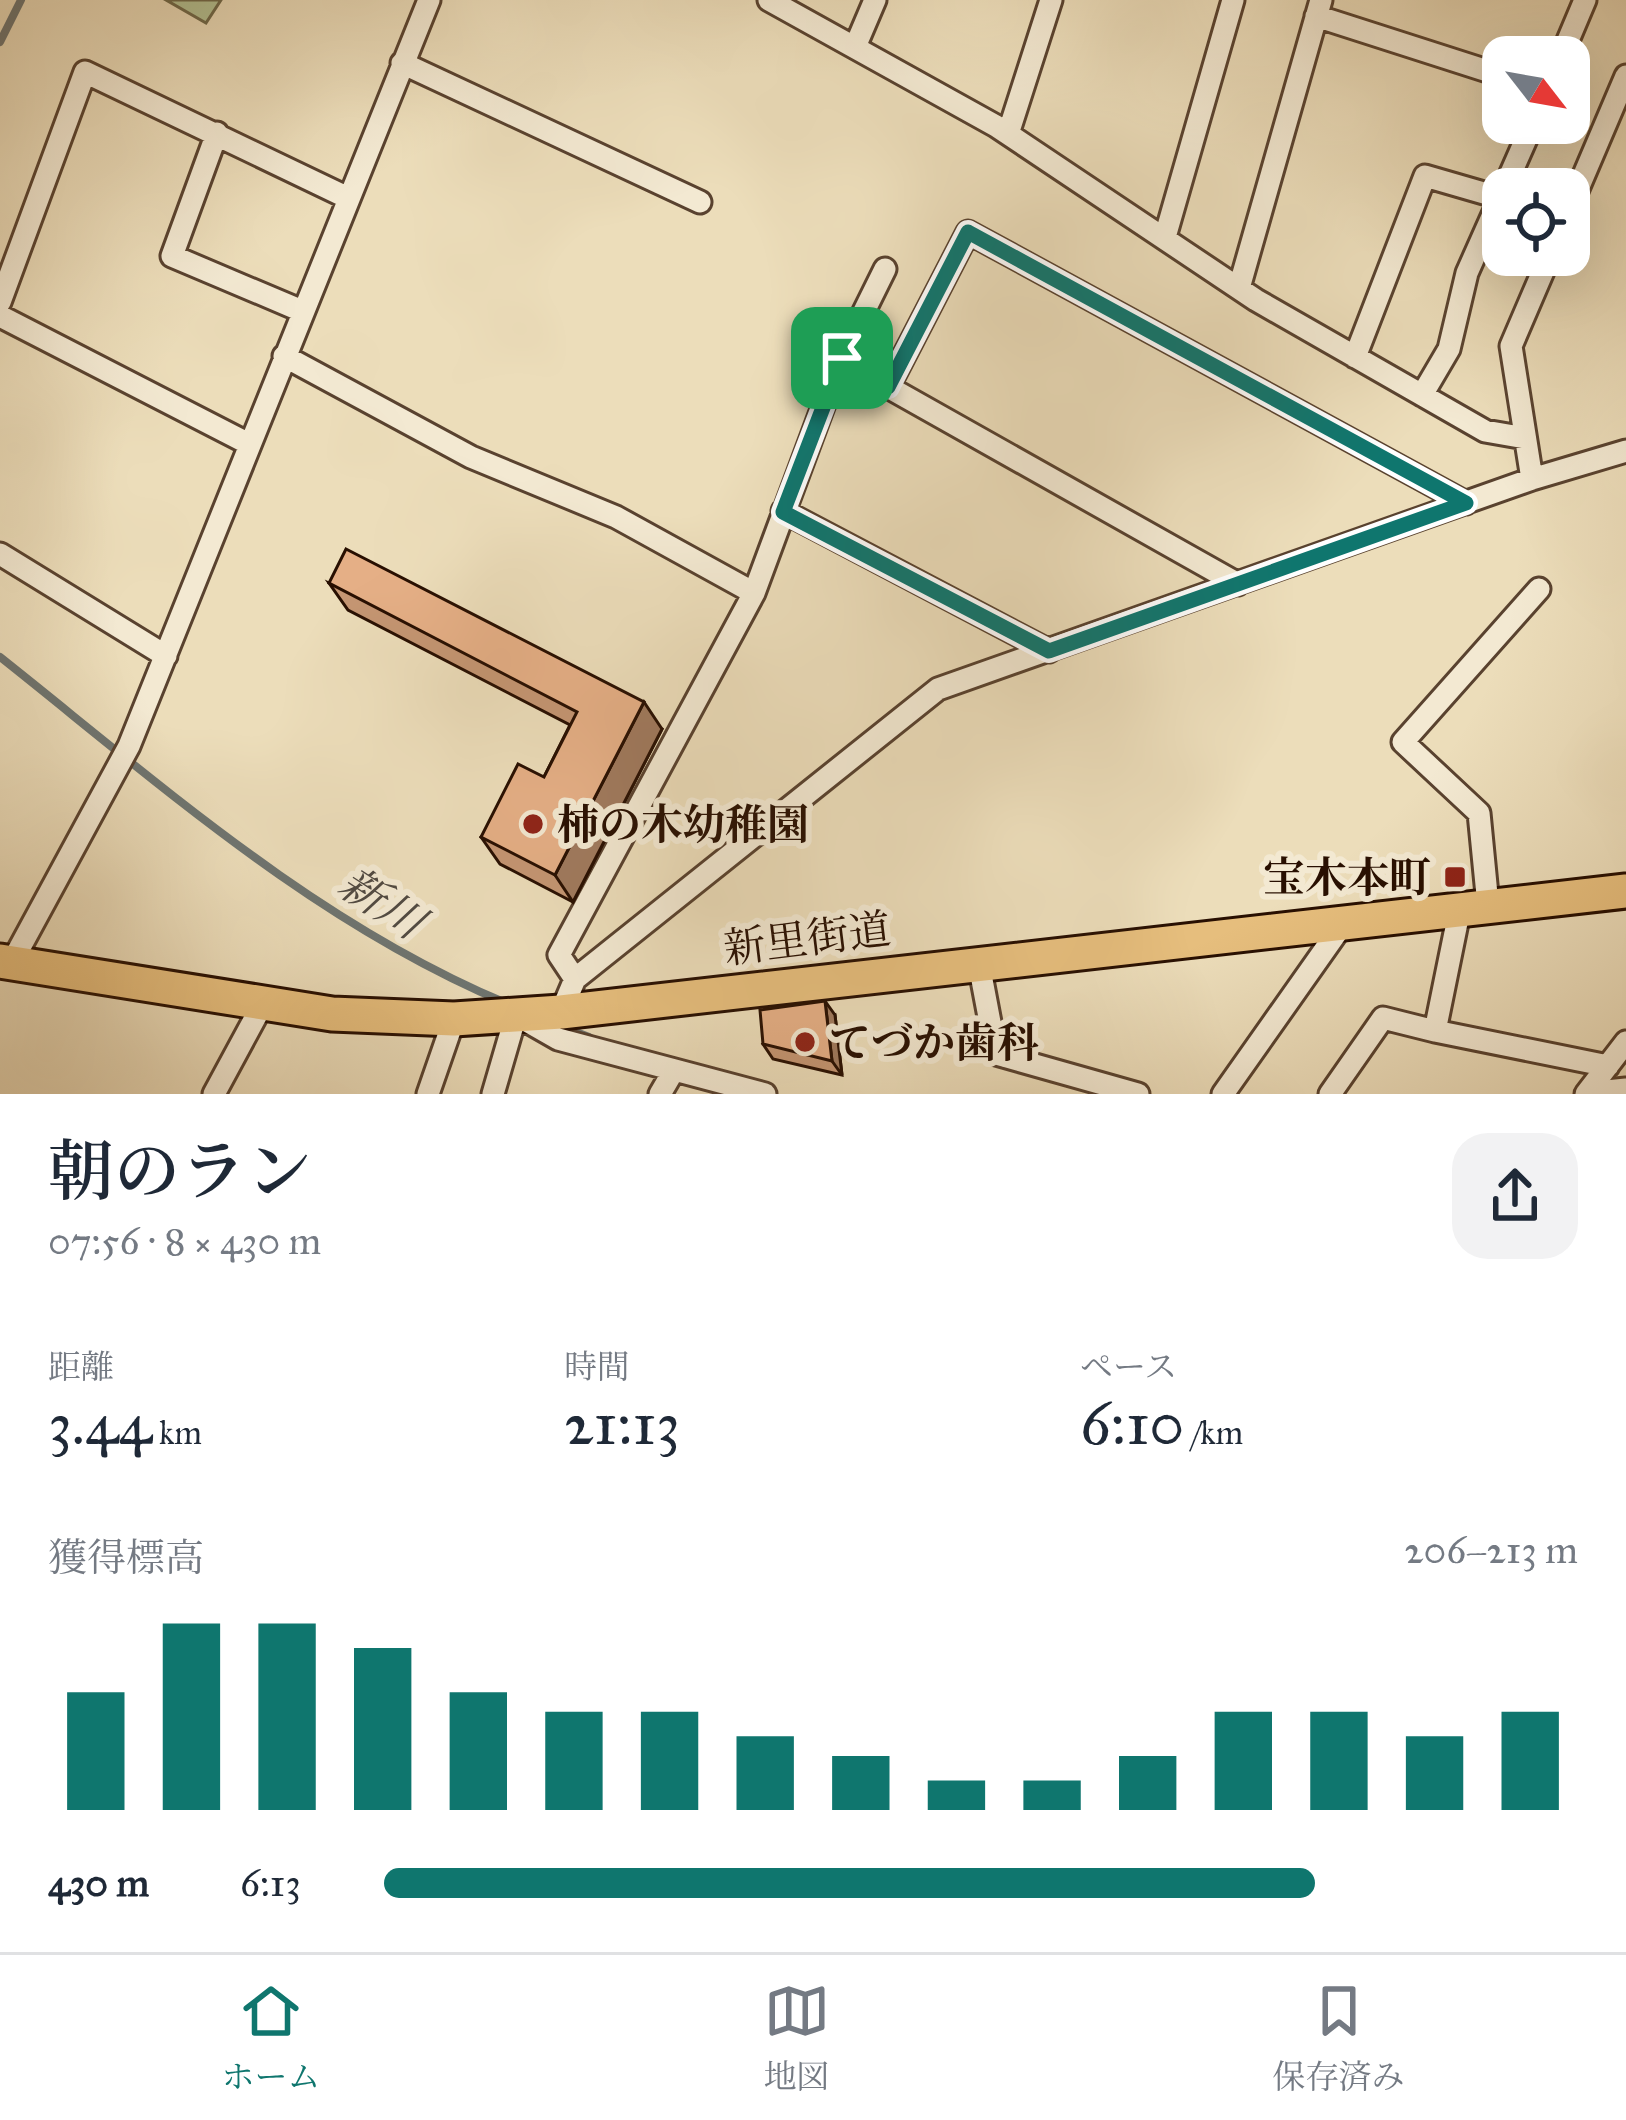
<!DOCTYPE html>
<html lang="ja">
<meta charset="utf-8">
<style>
:root{--surface:#fff;--page:#f2f2f3;--text:#1f2937;--muted:#747a83;--line:#e0e1e3;--accent:#0f766e}
body{margin:0;font-family:"IM FELL Great Primer","Noto Serif JP",serif;background:var(--page);color:var(--text);height:100vh;display:flex;flex-direction:column;font-size:45px;white-space:nowrap}
*{box-sizing:border-box;margin:0}
p{font-size:39px;color:var(--muted)}
.icon{flex:none;width:66px;height:66px;fill:none;stroke:currentColor;stroke-width:2;stroke-linecap:round;stroke-linejoin:round}
.map{position:relative;height:1094px;overflow:hidden}
.panel{display:flex;flex-direction:column;background:var(--surface);flex:1}
.panel>*{flex:none}
.needle{width:78px;rotate:121deg}
.controls{position:absolute;left:1482px;top:36px;display:grid;gap:24px}
.controls a{display:grid;place-items:center;width:108px;height:108px;border-radius:24px;background:var(--surface);box-shadow:0 12px 48px #0002;font-size:60px}
.pin{position:absolute;display:grid;place-items:center;width:102px;height:102px;color:#fff;margin:-51px;border-radius:24px;box-shadow:0 6px 18px #0006}
.round{display:grid;place-items:center;flex:none;width:126px;height:126px;border-radius:36px;background:var(--page)}
.summary{display:flex;align-items:center;justify-content:space-between;height:204px;padding:0 48px}
h1{font-size:66px;font-weight:600;line-height:90px}
.metrics{display:grid;grid-template-columns:repeat(3,1fr);gap:18px;height:204px;padding:12px 48px}
.metrics div{display:grid;align-content:center}
.metrics b{font-size:60px;font-weight:600}
.metrics small{font-size:33px;font-weight:400}
.metrics p{font-size:33px}
.chart{height:336px;padding:24px 48px}
.chart p{display:flex;justify-content:space-between}
.chart svg{width:100%;height:216px;margin-top:12px;stroke:var(--accent);stroke-width:6}
ul{padding:0 48px;list-style:none;font-size:39px}
li{display:grid;grid-template-columns:192px 144px 1fr;align-items:center;height:90px}
li i{height:30px;border-radius:15px;background:var(--accent)}
.menu{display:flex;justify-content:space-around;align-items:center;height:168px;border-top:3px solid var(--line);background:var(--surface);font-size:33px;color:var(--muted)}
.menu a{display:grid;justify-items:center;gap:6px}
.menu .on{color:var(--accent)}
.map>svg:first-child{display:block}
</style>
<div class="map">
<svg width="1626" height="1094" viewBox="0 0 1626 1094">
<defs>
<pattern id="grass-tufts" width="24" height="20" patternUnits="userSpaceOnUse" patternTransform="scale(3)"><rect width="24" height="20" fill="#b3c294"/><path d="M3 7l-1-3M5 7V3M7 7l1-3M15 17l-1-3M17 17v-4M19 17l1-3" fill="none" stroke="#9aa67e"/></pattern>
</defs>
<rect width="100%" height="100%" fill="#ecddba"/>
<filter id="stains"><feTurbulence type="fractalNoise" baseFrequency=".00167" numOctaves="4"/><feColorMatrix values="0 0 0 0 .2 0 0 0 0 .09 0 0 0 0 .02 0 0 0 .5 -.17"/></filter>
<radialGradient id="worn" r=".72"><stop offset=".6" stop-color="#630" stop-opacity="0"/><stop offset="1" stop-color="#630" stop-opacity=".3"/></radialGradient>
<path fill="url(#grass-tufts)" stroke="#6e684a" stroke-width="3" d="M166,0h55l-15,23z"/>
<g fill="none" stroke-linecap="round" stroke-linejoin="round">
<path stroke="#6e7571" stroke-width="8" d="M0,42l21,-42
M0,657c160,127 315,266 506,346
M558,1025l31,12"/>
<defs>
<path id="street" d="M769,0l227,126 260,174 229,131 40,7
M1316,16l187,60
M855,47l20,-47
M1561,57l24,-57
M402,63l298,139
M217,133l-45,123 130,55
M1008,134l43,-134
M1504,189l29,-66
M1569,210l57,-134
M1165,237l68,-237
M1239,288l82,-288
M0,302l85,-230 261,125
M0,316l249,128
M284,356l187,101 145,60 138,76
M1355,357l70,-181 76,22
M841,358l47,29 80,-155 498,271
M888,387l350,197
M1422,395l27,-46 18,-76 36,-81
M1532,479l-21,-133 39,-91
M783,511l266,140
M0,554l166,102
M1488,905l-9,-92 -76,-71 136,-153
M1460,908l-25,123 173,35
M12,962l117,-216 300,-746
M979,964l17,90 142,40
M575,979l-16,-24 195,-362 87,-235 44,-89
M561,1012l14,-33 363,-290 594,-210 94,-28
M1587,1093l39,-4
M214,1094l47,-87
M428,1094l26,-75
M493,1094l23,-79 42,24 207,55
M660,1094l14,-24
M1223,1094l122,-173
M1330,1094l53,-76 52,13
M1586,1094l40,-52"/>
<path id="primary" d="M0,961l332,53 122,5 107,-7 1065,-121"/>
</defs>
<use href="#street" stroke="#59422f" stroke-width="27"/>
<use href="#primary" stroke="#280f01" stroke-width="39"/>
<use href="#street" stroke="#f3e9d2" stroke-width="21"/>
<use href="#primary" stroke="#e6be7d" stroke-width="33"/>
</g>
<path fill="#c59673" stroke="#280f01" stroke-width="3" d="M329,583l333,146 -89,173 -73,-38 -19,-27 63,-60 26,-52 -222,-115z
M835,1015l7,60 -69,-16 -10,-15z"/>
<path fill="#a07a5e" stroke="#280f01" stroke-width="3" d="M644,702l18,27 -89,173 -18,-27z
M825,1001l10,14 7,60 -10,-14z"/>
<path fill="#e5af86" stroke="#280f01" stroke-width="3" d="M346,549l298,153 -89,173 -74,-38 37,-73 26,13 33,-65 -248,-129z
M825,1001l7,60 -69,-17 -3,-34z"/>
<g fill="none" stroke-linecap="round" stroke-linejoin="round">
<defs>
<path id="route" d="M968,232l498,271 -417,148 -266,-139 59,-154 46,29z"/>
</defs>
<use href="#route" stroke="#fff" stroke-width="24"/>
<use href="#route" stroke="#0f766e" stroke-width="15"/>
</g>
<g fill="#8f2418" stroke="#f3e9d2" stroke-width="4.5">
<circle cx="533" cy="824" r="12"/>
<rect x="1443" y="865" width="24" height="24" rx="6"/>
<circle cx="805" cy="1042" r="12"/>
</g>
<g text-anchor="middle" stroke-width="12" stroke-linejoin="round" paint-order="stroke">
<g font-size="42" font-weight="bold" fill="#280f01" stroke="#f3e9d2" text-anchor="start">
<text x="557" y="839">柿の木幼稚園</text>
<text x="1431" y="892" text-anchor="end">宝木本町</text>
<text x="829" y="1057">てづか歯科</text>
</g>
<g font-size="42" fill="#280f01" stroke="#f3e9d2">
<text transform="translate(807 938) rotate(-7)" y="15">新里街道</text>
</g>
<g font-size="45" font-style="italic" fill="#514a42" stroke="#f3e9d2">
<text transform="translate(382 902) rotate(33)" y="16">新川</text>
</g>
</g>
<rect width="100%" height="100%" filter="url(#stains)"/>
<rect width="100%" height="100%" fill="url(#worn)"/>
</svg>
<div class="controls">
<a><svg class="needle" viewBox="-14 -14 28 28"><path d="M0-13l5 13h-10z" fill="#e53935"/><path d="M0 13l5-13h-10z" fill="#747a83"/></svg></a>
<a><svg class="icon" aria-label="locate" viewBox="0 0 24 24"><circle cx="12" cy="12" r="6"/><path d="M12 2v4M12 18v4M2 12h4M18 12h4"/></svg></a>
</div>
<div class="pin" style="left:842px;top:358px;background:#1e9e55"><svg class="icon" aria-label="arrive" viewBox="0 0 24 24"><path d="M6 21V4h12l-3 4 3 4H6"/></svg></div>
</div>
<section class="panel">
<div class="summary"><div><h1>朝のラン</h1><p>07:56 · 8 × 430 m</p></div><a class="round"><svg class="icon" aria-label="share" viewBox="0 0 24 24"><path d="M12 15V3M7 8l5-5 5 5M5 13v7h14v-7"/></svg></a></div>
<div class="metrics">
<div><p>距離</p><b>3.44<small> km</small></b></div>
<div><p>時間</p><b>21:13</b></div>
<div><p>ペース</p><b>6:10<small> /km</small></b></div>
</div>
<div class="chart"><p><span>獲得標高</span>206–213 m</p>
<svg viewBox="0 0 160 44" preserveAspectRatio="none"><path d="M5 44V20M15 44V6M25 44V6M35 44V11M45 44V20M55 44V24M65 44V24M75 44V29M85 44V33M95 44V38M105 44V38M115 44V33M125 44V24M135 44V24M145 44V29M155 44V24"/></svg>
</div>
<ul>
<li><b>430 m</b>6:13<i style="width:78%"></i></li>
</ul>
</section>
<nav class="menu">
<a class="on"><svg class="icon" aria-label="home" viewBox="0 0 24 24"><path d="M3 11l9-7 9 7M6 9v11h12V9"/></svg>ホーム</a>
<a><svg class="icon" aria-label="map" viewBox="0 0 24 24"><path d="M3 6l6-2 6 2 6-2v14l-6 2-6-2-6 2zM9 4v14M15 6v14"/></svg>地図</a>
<a><svg class="icon" aria-label="saved" viewBox="0 0 24 24"><path d="M7 4h10v16l-5-4-5 4z"/></svg>保存済み</a>
</nav>
